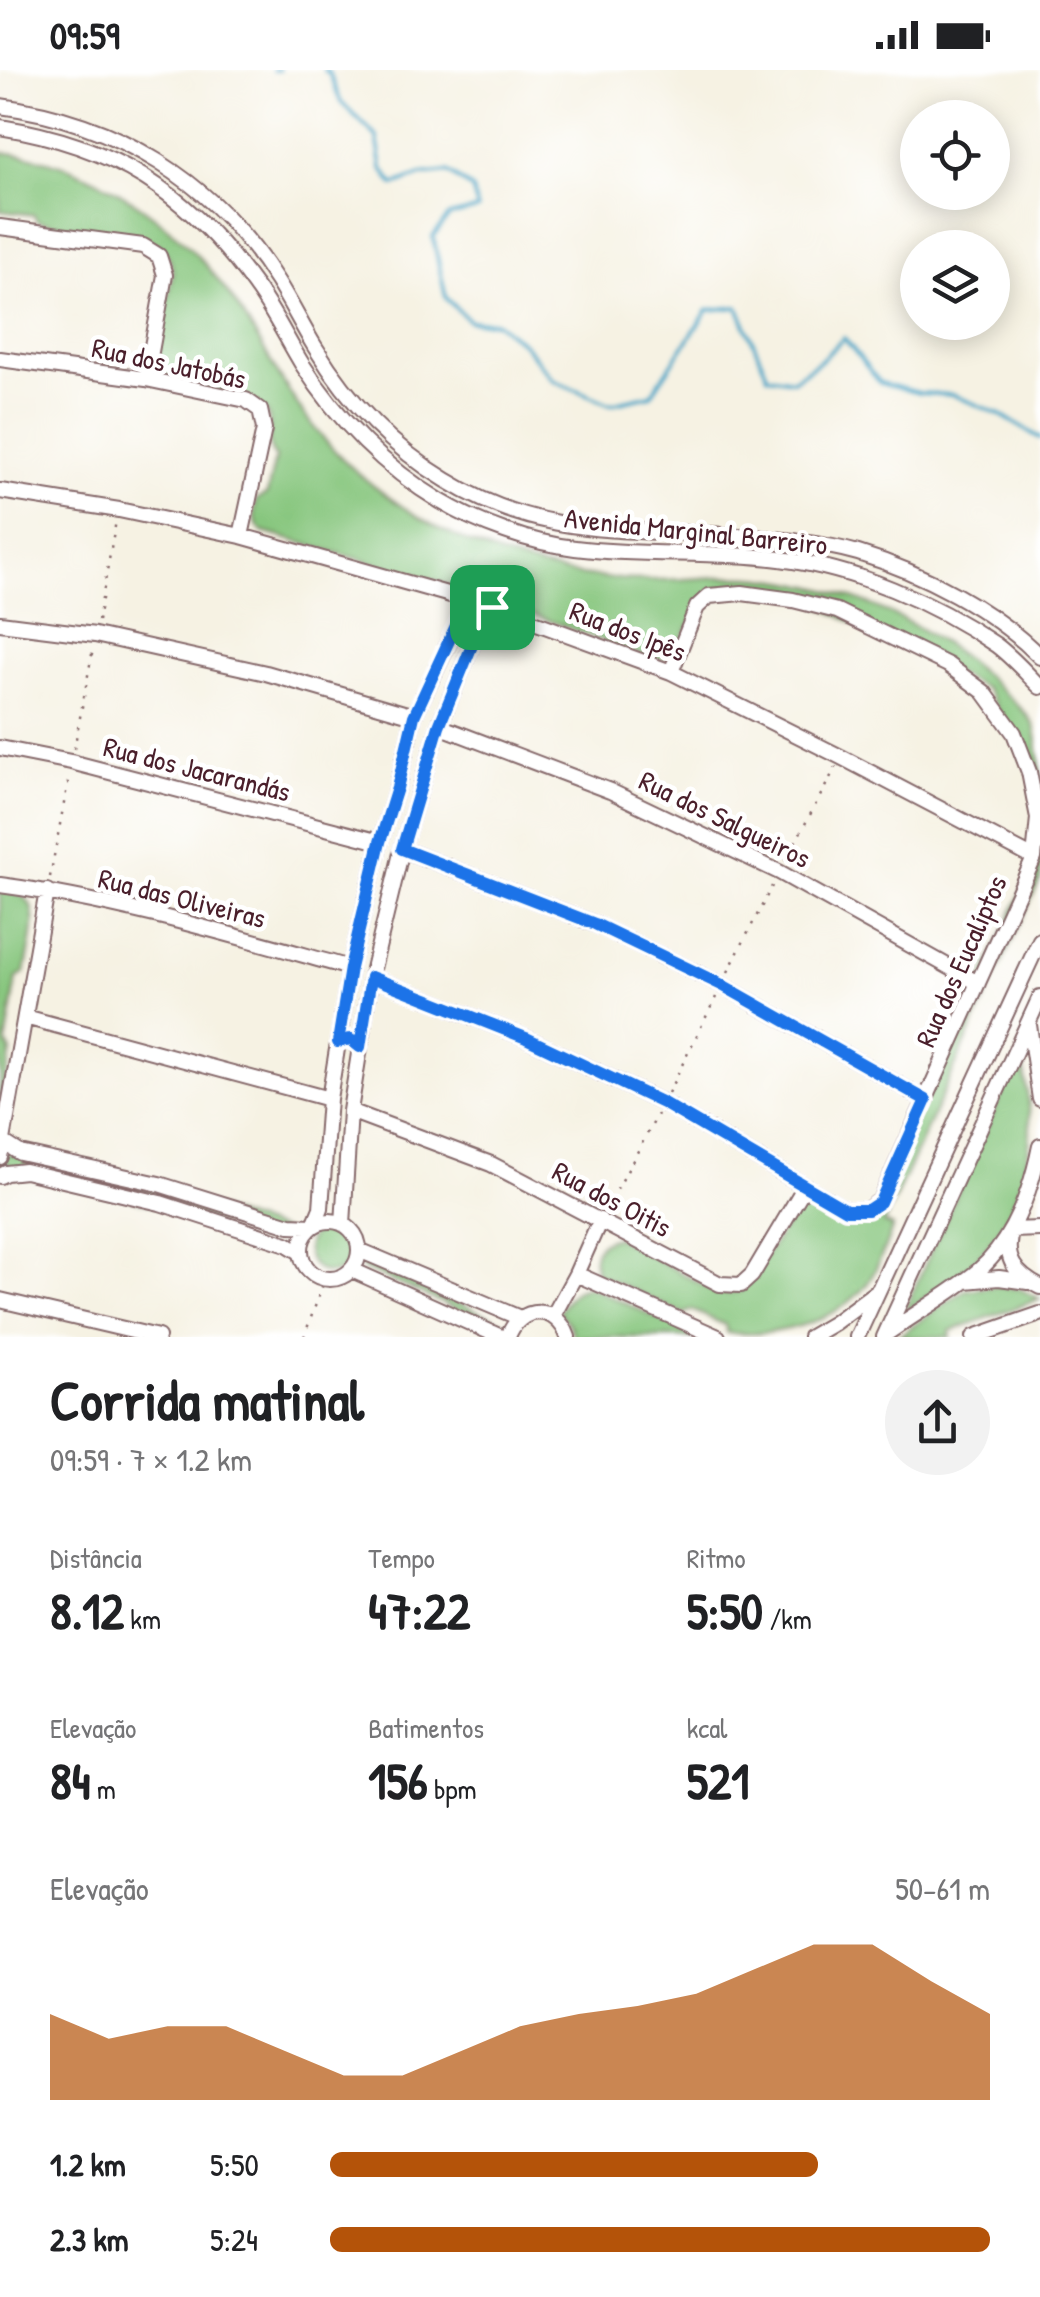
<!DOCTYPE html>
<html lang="pt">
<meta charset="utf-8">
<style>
:root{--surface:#fff;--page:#f2f2f2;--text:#202124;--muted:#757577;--accent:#b45309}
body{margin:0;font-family:"Patrick Hand",sans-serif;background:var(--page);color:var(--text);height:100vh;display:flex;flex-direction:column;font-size:38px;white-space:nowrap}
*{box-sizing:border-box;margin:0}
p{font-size:32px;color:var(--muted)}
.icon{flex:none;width:55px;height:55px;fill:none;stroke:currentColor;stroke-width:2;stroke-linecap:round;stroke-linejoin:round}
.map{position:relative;height:1267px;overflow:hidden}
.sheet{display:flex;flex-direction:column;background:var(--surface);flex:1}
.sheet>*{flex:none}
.tools{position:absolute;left:900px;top:30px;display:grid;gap:20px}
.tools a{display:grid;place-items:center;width:110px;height:110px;border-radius:50%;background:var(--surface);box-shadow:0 5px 25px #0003;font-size:50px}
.pin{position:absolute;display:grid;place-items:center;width:85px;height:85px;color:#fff;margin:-42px;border-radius:20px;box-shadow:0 5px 15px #0006}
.round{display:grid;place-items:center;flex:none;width:105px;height:105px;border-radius:52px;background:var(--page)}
.summary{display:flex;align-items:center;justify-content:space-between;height:170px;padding:0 50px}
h1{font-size:55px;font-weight:800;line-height:75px}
.metrics{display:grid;grid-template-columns:repeat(3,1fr);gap:15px;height:170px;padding:10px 50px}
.metrics div{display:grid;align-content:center}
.metrics b{font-size:50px;font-weight:800}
.metrics small{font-size:28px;font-weight:400}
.metrics p{font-size:28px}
.chart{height:280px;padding:20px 50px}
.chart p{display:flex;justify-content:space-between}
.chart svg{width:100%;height:180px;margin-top:10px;fill:var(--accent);opacity:.7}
ul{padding:0 50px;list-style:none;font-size:32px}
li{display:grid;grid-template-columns:160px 120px 1fr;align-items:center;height:75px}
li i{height:25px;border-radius:12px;background:var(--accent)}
.status{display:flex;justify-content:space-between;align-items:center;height:70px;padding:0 50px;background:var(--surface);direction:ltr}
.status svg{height:28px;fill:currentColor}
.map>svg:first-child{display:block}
</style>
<div class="status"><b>09:59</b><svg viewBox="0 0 49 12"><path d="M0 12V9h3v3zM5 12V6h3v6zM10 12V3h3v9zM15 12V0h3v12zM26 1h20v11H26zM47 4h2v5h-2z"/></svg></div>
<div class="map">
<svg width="1040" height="1267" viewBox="0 0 1040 1267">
<rect width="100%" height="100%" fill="#fff"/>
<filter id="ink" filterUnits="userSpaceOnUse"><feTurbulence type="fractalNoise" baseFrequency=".01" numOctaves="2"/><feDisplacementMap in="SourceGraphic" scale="20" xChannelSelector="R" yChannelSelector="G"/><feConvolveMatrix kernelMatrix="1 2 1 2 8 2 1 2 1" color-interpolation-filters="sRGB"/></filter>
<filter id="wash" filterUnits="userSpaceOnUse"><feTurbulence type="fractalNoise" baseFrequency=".0048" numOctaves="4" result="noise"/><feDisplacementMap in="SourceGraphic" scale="40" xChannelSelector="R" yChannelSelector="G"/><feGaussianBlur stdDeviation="2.25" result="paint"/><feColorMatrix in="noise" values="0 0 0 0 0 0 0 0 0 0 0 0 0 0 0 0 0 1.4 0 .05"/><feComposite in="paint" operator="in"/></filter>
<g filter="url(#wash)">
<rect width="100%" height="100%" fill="#f6f2e3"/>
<path fill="#87c67e" stroke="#687254" stroke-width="2.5" d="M0,82c92,8 178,70 230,144 28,38 48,83 76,121 43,58 108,104 174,130 56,23 116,34 177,33 36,0 70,-6 106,-2 88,9 171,48 235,109 12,11 29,25 36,39 6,20 6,60 6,82l-7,-37 -47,-82 -193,-96 -62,-7 -18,3 -40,63 -8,6 -10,2 -194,-72 -198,-56c-11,-9 -9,-19 -7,-32l11,-6 8,-36c-12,-19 0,-25 -8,-46l-94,-34c-10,-4 -15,-10 -15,-21l15,-84 -3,-14 -8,-11 -11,-7 -114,-20 -3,-6 -34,-4z
M1040,783v27l-156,343 9,4c-8,18 -14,41 -26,57 -31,40 -92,53 -140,49l-2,-8 -33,-15 -9,4 -85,-40c-10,-18 -2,-33 18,-37l98,54 13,3 14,-3 58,-84c27,-15 38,19 71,8z
M0,821c8,2 18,2 25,7 17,12 3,56 0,75l-8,5 -11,65 5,9 -11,55z
M1021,982c3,26 10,51 9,77 -1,53 -24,103 -63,139 -19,17 -43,30 -64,45z
M5,1083l152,37 134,43 4,5 -5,3 -284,-74 -2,-2z
M307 1180a23 23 0 1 1 46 0a23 23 0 1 1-46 0Z
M364,1191l139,61v4l-4,2 -135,-59 -2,-4z
M998,1216l22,3 20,10 -90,32 1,6h-54l68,-47z
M587,1217l5,1 108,49h-126l-5,-13 -10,-12c8,-13 12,-23 28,-25z"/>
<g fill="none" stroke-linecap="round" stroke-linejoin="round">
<path stroke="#49a7c8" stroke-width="4" d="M273,0h6
M324,0l5,3 12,29 36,35 5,31 12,17 27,-10 27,-3 24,17 6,20 -29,7 -16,21 13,61 23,23 26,1 29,22 29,36 57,24 41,-9 57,-85 30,-3 30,69 25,4 27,-19 24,-23 36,45 39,10 34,2 46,19 41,24"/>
</g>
</g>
<g filter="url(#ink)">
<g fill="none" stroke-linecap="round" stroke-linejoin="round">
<defs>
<path id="minor" d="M0,36c116,15 215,76 277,175 14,22 25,45 38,66 33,54 76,100 131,133 99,61 184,47 292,56 40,3 81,6 120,17 63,19 136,57 182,104
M0,57c114,18 188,65 255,159 18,24 31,52 47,78 36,56 80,102 138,137 38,23 91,42 135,47 68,9 137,2 205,11 76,10 152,42 216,86 16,12 30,28 44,42
M0,157l143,19 16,10 6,19 -19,104
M0,289l146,20 100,21 14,10 4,19 -23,107
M0,421l119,19 122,26 252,71 178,65 170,85 193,101
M0,553l95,12 171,38 148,43
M439,656l171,65 169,81 199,111
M0,678l71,14 309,80
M402,779l193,75 127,61 204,115
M0,815c119,16 235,51 350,83
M371,907l155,61 137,65 183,107h21l13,-9 154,-343 4,-40 -9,-46 -15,-39 -30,-41 -36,-27 -111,-54 -44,-11 -51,-7 -33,3 -12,11 -26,65
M25,947l304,82
M1029,955l11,74
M350,1041l141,53 229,120 21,1 11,-10 53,-89
M3,1072l17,11 139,31 131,41 23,1
M0,1087l47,-266
M0,1106l6,-3 19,-2 135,32 127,41 13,8
M301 1180a29 29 0 1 1 58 0a29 29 0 1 1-58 0Z
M343,1154l7,-113 21,-134 31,-128 37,-123 43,-105 11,-14
M314,1155l7,-17 8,-109 21,-131 30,-126 17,-54 17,-72 47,-99v-11l-4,-10
M1040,1159l-28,1c-10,28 4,45 28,57
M359,1180l161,68
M352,1200l149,67
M576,1204l142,63
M965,1211l34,-3 29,4
M0,1230l158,37
M553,1246l23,-42 24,-54
M886,1264c30,-21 64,-40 92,-63 35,-30 53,-81 62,-125
M508,1267c11,-32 49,-33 60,0
M810,1267l24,-14 43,-32
M857,1267l183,-397
M884,1267l156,-340
M974,1267l66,-23"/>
</defs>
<use href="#minor" stroke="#86696b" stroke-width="18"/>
<path stroke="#86696b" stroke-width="2.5" stroke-dasharray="2.5 8" stroke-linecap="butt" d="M98,551l18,-100
M74,679l19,-100
M785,791l51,-94
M50,807l19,-100
M728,902l44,-86
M668,1023l48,-96
M607,1138l51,-94
M304,1267l21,-58"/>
<use href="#minor" stroke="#fff" stroke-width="14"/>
</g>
</g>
<g fill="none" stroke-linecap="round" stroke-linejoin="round" filter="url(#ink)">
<defs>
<path id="route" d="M457,526l35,11 -10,14 -43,105 -37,123 193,75 127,61 204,115 -46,102 -12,8h-22l-183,-107 -137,-65 -155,-61 -11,70 -10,-8 -12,3 12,-74 30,-126 17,-54 17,-72 46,-99v-11z"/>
</defs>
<use href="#route" stroke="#fff" stroke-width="20"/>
<use href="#route" stroke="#1a73e8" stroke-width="12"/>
</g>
<g text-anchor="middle" stroke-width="9" stroke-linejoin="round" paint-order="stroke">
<g font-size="28" fill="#4a1f2b" stroke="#fff">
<text transform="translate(169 293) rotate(12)" y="10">Rua dos Jatobás</text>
<text transform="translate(696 461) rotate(6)" y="10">Avenida Marginal Barreiro</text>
<text transform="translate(628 561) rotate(21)" y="10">Rua dos Ipês</text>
<text transform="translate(197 699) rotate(14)" y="10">Rua dos Jacarandás</text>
<text transform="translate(725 749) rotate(26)" y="10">Rua dos Salgueiros</text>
<text transform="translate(182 828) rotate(14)" y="10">Rua das Oliveiras</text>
<text transform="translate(961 891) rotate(-66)" y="10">Rua dos Eucalíptos</text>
<text transform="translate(612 1129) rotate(28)" y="10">Rua dos Oitis</text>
</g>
</g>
</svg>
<div class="tools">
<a><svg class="icon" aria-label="locate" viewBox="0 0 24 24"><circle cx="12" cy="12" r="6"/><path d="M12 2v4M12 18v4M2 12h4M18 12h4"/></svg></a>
<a><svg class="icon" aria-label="layers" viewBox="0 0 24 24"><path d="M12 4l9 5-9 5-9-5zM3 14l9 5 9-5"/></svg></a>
</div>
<div class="pin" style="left:492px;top:537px;background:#1e9e55"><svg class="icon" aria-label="arrive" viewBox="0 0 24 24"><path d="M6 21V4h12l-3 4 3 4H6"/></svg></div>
</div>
<section class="sheet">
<div class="summary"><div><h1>Corrida matinal</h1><p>09:59 · 7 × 1.2 km</p></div><a class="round"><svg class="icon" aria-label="share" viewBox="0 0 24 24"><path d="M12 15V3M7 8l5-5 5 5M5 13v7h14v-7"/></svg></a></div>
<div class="metrics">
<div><p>Distância</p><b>8.12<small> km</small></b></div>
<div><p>Tempo</p><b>47:22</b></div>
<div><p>Ritmo</p><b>5:50<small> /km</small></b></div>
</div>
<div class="metrics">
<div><p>Elevação</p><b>84<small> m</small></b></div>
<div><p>Batimentos</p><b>156<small> bpm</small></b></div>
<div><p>kcal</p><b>521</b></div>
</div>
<div class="chart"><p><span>Elevação</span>50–61 m</p>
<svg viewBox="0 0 160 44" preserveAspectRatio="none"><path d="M0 44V23L10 29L20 26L30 26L40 32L50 38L60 38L70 32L80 26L90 23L100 21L110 18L120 12L130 6L140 6L150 15L160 23V44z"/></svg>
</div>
<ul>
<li><b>1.2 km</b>5:50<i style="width:74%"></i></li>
<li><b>2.3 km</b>5:24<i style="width:100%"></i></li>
</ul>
</section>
